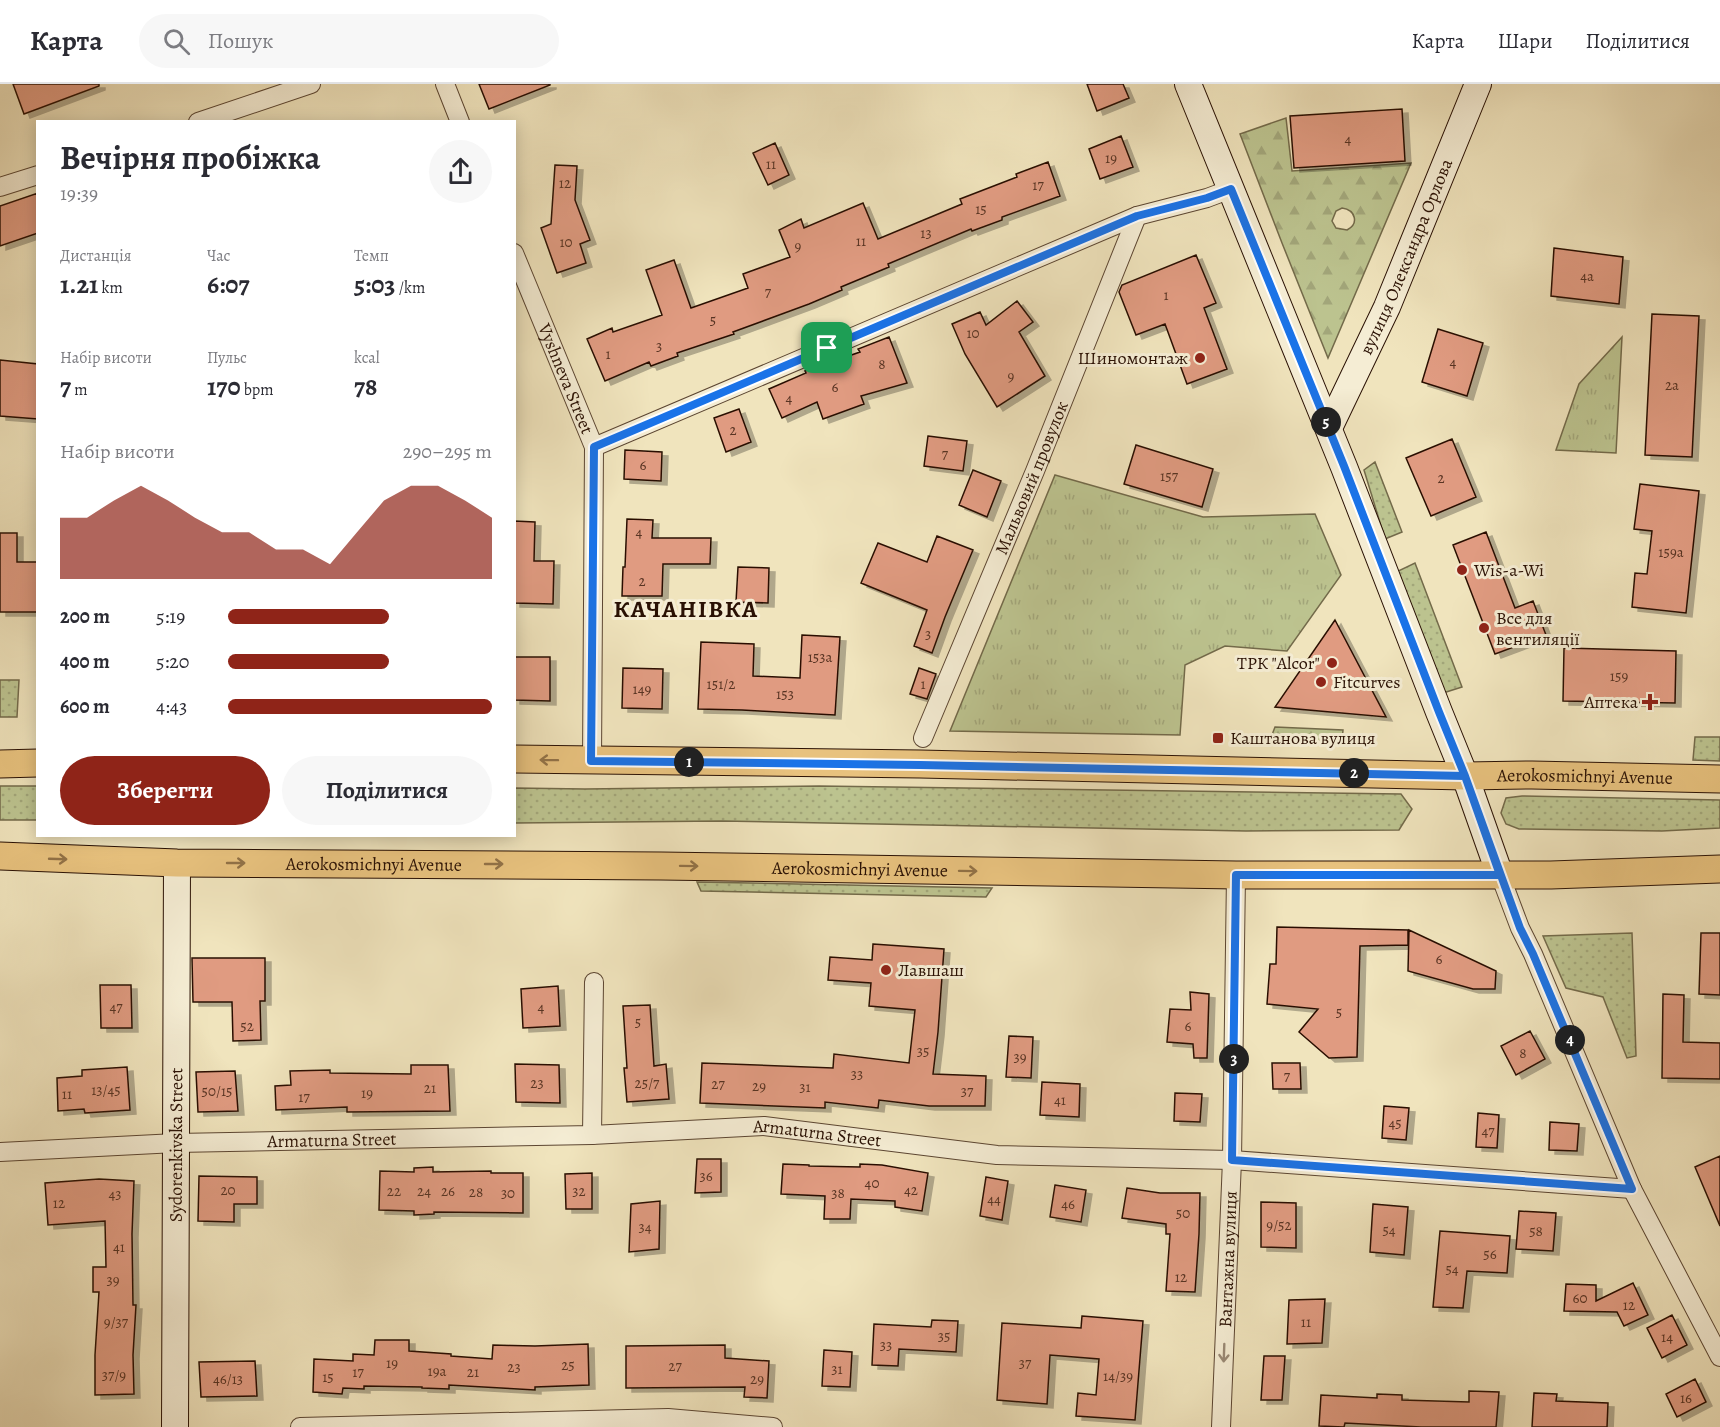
<!DOCTYPE html>
<html lang="uk">
<meta charset="utf-8">
<style>
:root{--surface:#fff;--page:#f7f7f7;--text:#2b2b33;--muted:#7c7c81;--line:#e1e1e2;--accent:#8f2418}
body{margin:0;font-family:Alegreya,serif;background:var(--page);color:var(--text);height:100vh;display:flex;flex-direction:column;font-size:22px;white-space:nowrap}
*{box-sizing:border-box;margin:0}
p{font-size:20px;color:var(--muted)}
.icon{flex:none;width:33px;height:33px;fill:none;stroke:currentColor;stroke-width:2;stroke-linecap:round;stroke-linejoin:round}
.map{position:relative;flex:1;overflow:hidden}
.details{position:absolute;left:36px;top:36px;width:480px;height:717px;display:flex;flex-direction:column;background:var(--surface);border-radius:0px;box-shadow:0 3px 15px #0003}
.details>*{flex:none}
.pin{position:absolute;display:grid;place-items:center;width:51px;height:51px;color:#fff;margin:-26px;border-radius:12px;box-shadow:0 3px 9px #0006}
.km{position:absolute;width:30px;height:30px;margin:-15px;border-radius:50%;background:#222;color:#fff;font-size:16px;line-height:30px;text-align:center}
.round{display:grid;place-items:center;flex:none;width:63px;height:63px;border-radius:32px;background:var(--page)}
.overview{display:flex;align-items:center;justify-content:space-between;height:102px;padding:0 24px}
h1{font-size:33px;font-weight:600;line-height:45px}
.figures{display:grid;grid-template-columns:repeat(3,1fr);gap:9px;height:102px;padding:6px 24px}
.figures div{display:grid;align-content:center}
.figures b{font-size:26px;font-weight:600}
.figures small{font-size:16px;font-weight:400}
.figures p{font-size:16px}
.chart{height:168px;padding:12px 24px}
.chart p{display:flex;justify-content:space-between}
.chart svg{width:100%;height:108px;margin-top:6px;fill:var(--accent);opacity:.7}
.action{display:flex;gap:12px;margin-top:auto;padding:12px 24px}
.action a{flex:1;height:69px;border-radius:36px;background:var(--accent);color:#fff;font-size:24px;font-weight:600;line-height:69px;text-align:center}
.action a+a{background:var(--page);color:var(--text)}
ul{padding:0 24px;list-style:none;font-size:20px}
li{display:grid;grid-template-columns:96px 72px 1fr;align-items:center;height:45px}
li i{height:15px;border-radius:8px;background:var(--accent)}
header{display:flex;align-items:center;gap:36px;box-sizing:border-box;height:84px;padding:0 30px;background:var(--surface);border-bottom:2px solid var(--line)}
header strong{font-size:28px}
nav{display:flex;gap:33px;margin-inline-start:auto;font-size:21px}
.search{width:420px;height:54px;background:var(--page);display:flex;align-items:center;gap:15px;box-sizing:border-box;padding:0 21px;border-radius:33px;color:var(--muted);font-size:22px}
.map>svg:first-child{display:block}
</style>
<header>
<strong>Карта</strong>
<div class="search"><svg class="icon" aria-label="search" viewBox="0 0 24 24"><circle cx="10" cy="10" r="6"/><path d="M15 15l6 6"/></svg>Пошук</div>
<nav><a>Карта</a><a>Шари</a><a>Поділитися</a></nav>
</header>
<div class="map">
<svg width="1720" height="1343" viewBox="0 0 1720 1343">
<defs>
<pattern id="grass-dots" width="8" height="8" patternUnits="userSpaceOnUse" patternTransform="scale(1.5)"><rect width="8" height="8" fill="#bcc38f"/><path d="M2 2h.1M6 6h.1" fill="none" stroke="#a2a67a" stroke-width="1.8" stroke-linecap="round"/></pattern>
<pattern id="forest-firs" width="22" height="20" patternUnits="userSpaceOnUse" patternTransform="scale(1.5)"><rect width="22" height="20" fill="#bcc38f"/><path d="M5 1l3.5 6h-7zM16 11l3.5 6h-7z" fill="#a2a67a"/></pattern>
<pattern id="park-tufts" width="24" height="20" patternUnits="userSpaceOnUse" patternTransform="scale(1.5)"><rect width="24" height="20" fill="#bcc38f"/><path d="M3 7l-1-3M5 7V3M7 7l1-3M15 17l-1-3M17 17v-4M19 17l1-3" fill="none" stroke="#a2a67a"/></pattern>
<filter id="shadow"><feDropShadow dx="6" dy="4" stdDeviation="0" flood-color="#0004"/></filter>
</defs>
<rect width="100%" height="100%" fill="#f0e4bd"/>
<filter id="stains"><feTurbulence type="fractalNoise" baseFrequency=".00333" numOctaves="4"/><feColorMatrix values="0 0 0 0 .2 0 0 0 0 .09 0 0 0 0 .02 0 0 0 .5 -.17"/></filter>
<radialGradient id="worn" r=".72"><stop offset=".6" stop-color="#630" stop-opacity="0"/><stop offset="1" stop-color="#630" stop-opacity=".3"/></radialGradient>
<path fill="url(#grass-dots)" stroke="#736a4a" stroke-width="1.5" d="M1375,378l27,70 -17,7 -21,-69z
M1415,479l47,124 -19,6 -49,-120z
M0,596h19l-2,37h-17z
M1695,653h25v24l-27,-1z
M0,702h37v34h-37z
M819,702l582,8 11,15 -13,21 -153,1 -524,-10 -207,2v-35l70,1z
M1522,712l198,4v28l-58,3 -143,-2 -13,-5 -5,-11 5,-15z
M697,798l295,6 -6,9 -285,-6z
M1632,849l4,123 -9,2 -24,-61 -37,-9 -23,-52z"/>
<path fill="url(#forest-firs)" stroke="#736a4a" stroke-width="1.5" fill-rule="evenodd" d="M1286,34l6,53 119,-8 -83,195 -46,-115 -42,-109zM1342,124c14,2 17,16 5,22l-11,-2 -4,-7 4,-10z
M1275,643l68,3 -1,12 -72,-2z"/>
<path fill="url(#park-tufts)" stroke="#736a4a" stroke-width="1.5" d="M1622,253l-6,116 -60,-3 23,-66z
M1055,391l148,42 112,-3 26,61 -54,76 -62,-5 -40,19 -5,70 -230,-4z"/>
<path fill="#e09b81" stroke="#2a1104" stroke-width="1.5" filter="url(#shadow)" d="M13,0h86v2l-75,28z
M479,0h71v1l-61,24z
M1087,0h36l6,14 -32,13z
M1402,25l3,52 -111,7 -4,-52z
M1121,52l12,31 -33,12 -11,-30z
M775,59l14,32 -21,10 -15,-32z
M1048,78l12,34 -58,21v3l-30,11 -1,-2 -83,35 1,3 -48,20 1,3 -33,14 -76,28 1,2 -57,19 1,3 -27,10 -2,-4 -44,19 -18,-42 25,-11 1,4 49,-17 -16,-45 28,-10 17,48 57,-20 -5,-14 47,-17 -11,-27 22,-11 3,9 59,-25 15,36 84,-35 -2,-5 57,-22 -1,-3z
M555,81l22,1 -2,34 15,40 -10,4 6,19 -29,10 -16,-45 10,-4z
M38,109v40l-38,13v-40z
M1554,164l69,9 -4,47 -68,-8z
M1196,171l20,48 -12,5 23,61 -40,15 -22,-60 -29,11 -17,-43 3,-7z
M1017,217l16,21 -14,10 26,44 -48,31 -32,-53 -13,-30 28,-12 6,13z
M1652,230l47,2 -7,141 -47,-2z
M1438,245l45,14 -16,53 -45,-14z
M889,253l18,46 -46,13 3,8 -41,15 -6,-17 -35,16 -13,-29 37,-16 -1,-2 55,-19 -2,-3z
M0,276l38,4v55l-38,-3z
M739,325l12,33 -25,10 -12,-34z
M928,352l39,5 -4,30 -39,-5z
M1452,355l24,58 -45,19 -25,-58z
M1136,361l77,24 -11,38 -78,-23z
M625,366l37,2 -1,29 -37,-2z
M973,386l28,11 -14,36 -28,-12z
M1640,400l59,7 -13,122 -54,-6 3,-34 12,1 5,-43 -18,-2z
M627,435l26,1 -1,18h59l-1,26h-47l-1,32h-40l1,-29h2z
M514,437l21,1 -1,39h20l-1,43 -39,-1z
M1486,448l29,76 18,-7 13,34 -51,19 -42,-109z
M0,449h17v29h21v50h-38z
M937,452l36,14 -28,67 -13,36 -18,-7 13,-36 -66,-27 17,-40 49,19z
M738,483l31,1 -1,35 -32,-1z
M1335,536l51,97 -111,-10z
M802,551l38,2 -5,78 -93,-5 -44,-1 3,-67 53,2 -1,32 47,2z
M1564,564l112,3 -1,52 -112,-2z
M514,573h36v44l-36,-1z
M623,584l40,1 -1,40 -40,-1z
M919,584l17,6 -9,25 -17,-5z
M1277,843l131,3v15l-48,1 -3,111 -28,1 -30,-26 19,-23 -51,-5 3,-40h6z
M1409,846l87,41 -1,18h-22l-65,-18z
M1701,849h19v62l-21,-1z
M873,860l71,5 -6,83 -5,42 53,2 -1,30h-56l-50,-6 -1,8 -53,-6v6l-125,-5 2,-40 131,5 1,-14 75,9 6,-53 -46,-4 2,-23 -43,-3 2,-23 42,3z
M192,874h73v43h-5l1,39 -28,1 -1,-39h-39z
M100,901h31l1,43h-31z
M558,902l2,40 -37,2 -2,-39z
M1190,908l19,2 -2,64h-13l-1,-14 -26,-2 3,-33 21,1z
M1663,910l21,1 -1,47 37,1v36l-58,-1z
M650,921l4,61 12,-2 3,35 -42,3 -3,-34h3l-4,-62z
M1530,947l15,28 -29,16 -15,-29z
M1009,952l24,1 -2,41 -25,-1z
M1272,979h28l1,26h-28z
M515,980l44,1 1,38 -44,-1z
M411,981h37l2,46 -103,1v-5l-71,3 -1,-24 16,-1 -1,-14 40,-1v3l81,1z
M127,983l3,43 -45,3 -1,-4 -26,2 -1,-33 25,-2v-6z
M235,987l3,40 -40,1 -2,-40z
M1042,998l38,2 -1,33 -39,-2z
M1175,1009l27,1 -2,28 -26,-1z
M1384,1022l25,2 -3,32 -24,-2z
M1478,1029l21,2 -2,33 -21,-1z
M1550,1038l29,2 -2,27 -28,-1z
M1720,1072v70l-25,-59z
M697,1075h24v33l-26,1z
M783,1080l26,1v1l51,1v-3l22,1 46,8 -6,38 -27,-4v-6l-44,-2 -1,20h-26l1,-23 -44,-2z
M433,1083v5l58,-1v2h32v40l-89,-1v2l-20,1v-4l-35,-1 1,-39 34,1v-4z
M592,1089v36h-26l-1,-35z
M199,1092l58,1v27h-23v18l-36,-1z
M986,1093l22,4 -6,39 -22,-4z
M99,1095l35,2 -2,53 1,71h3l-3,50 1,39 -39,1v-40l4,-63h-6v-25h13l-1,-46 -57,4 -3,-42z
M1055,1101l31,5 -5,32 -31,-5z
M1127,1104l33,5h40l-1,41 -4,58 -29,-1 4,-57h-4v-10l-44,-6z
M660,1117l-1,48 -30,3 2,-48z
M1261,1118l35,1v45l-35,-1z
M1373,1120l35,3 -4,48 -34,-3z
M1519,1127l37,2 -3,38 -37,-2z
M1440,1147l70,5 -3,37 -40,-2 -4,37 -30,-1z
M1633,1199l15,32 -24,11 -7,-14 -53,-1 2,-27 30,1v16z
M1325,1215l-3,44 -35,1 2,-44z
M1672,1231l15,30 -25,13 -15,-30z
M1082,1232l61,5 -8,99 -59,-4 2,-23 18,2 3,-36 -49,-4 -3,49 -50,-4 5,-77 79,5z
M932,1236l26,1 -2,31 -57,-3 -1,17 -26,-1 2,-41 57,3z
M375,1256h34v11l42,3v2l41,3 1,-14 42,1 53,-2 1,41 -54,2v3l-86,-5v4l-27,-1v-1l-58,-1v3l-21,-1 -1,6 -29,-2 1,-33 39,2v-7l21,1z
M725,1261v13l44,3 -2,37 -23,-1 1,-10 -119,1v-42z
M824,1266l28,2 -2,35 -28,-1z
M1264,1272h21l-3,44h-21z
M255,1277l2,35 -56,1 -2,-35z
M1695,1295l11,23 -29,15 -11,-23z
M1469,1307l30,1 -3,35h-75l-76,-4 -1,4 -25,-1 2,-31 56,3v-4l25,1v5l67,2z
M1534,1309l23,1 -1,7 52,2 -1,24h-75z"/>
<g fill="none" stroke-linecap="round" stroke-linejoin="round">
<defs>
<g id="street">
<path d="M445,0l15,38"/>
<path d="M198,38l113,-38"/>
<path d="M0,103l38,-12"/>
<path id="s1" d="M514,169l80,194 -2,314"/>
<path d="M594,363l543,-231 70,-18 24,-9"/>
<path id="s2" d="M923,654l112,-267 102,-255"/>
<path d="M1500,791l20,53 13,26 99,235 88,168"/>
<path d="M592,1051l2,-153"/>
<path id="s3" d="M0,1068l176,-9 416,-8 172,-9 233,29 235,5 400,29"/>
<path d="M300,1343l368,-9 105,9"/>
<path id="s4" d="M1221,1343l11,-267 4,-285"/>
</g>
<g id="secondary">
<path d="M1188,0l156,383 95,245 26,64 35,99"/>
<path id="s5" d="M1329,344l58,-121 91,-223"/>
<path id="s6" d="M175,1343l2,-564"/>
</g>
<g id="primary">
<path id="s7" d="M514,675l406,5 545,12 67,-1 188,4"/>
<path d="M0,680l38,-1"/>
<path id="s8" d="M0,772l177,7 484,3 575,9h315l169,-6"/>
</g>
</defs>
<use href="#street" stroke="#5c4632" stroke-width="20"/>
<use href="#secondary" stroke="#2a1104" stroke-width="28"/>
<use href="#primary" stroke="#2a1104" stroke-width="29"/>
<use href="#street" stroke="#f5edd4" stroke-width="18"/>
<use href="#secondary" stroke="#f5edd4" stroke-width="26"/>
<use href="#primary" stroke="#e8c27e" stroke-width="27"/>
</g>
<defs><path id="oneway-shaft" d="M-6 0H5M1.5-3L5.5 0L1.5 3" fill="none" stroke-width="1.6" stroke-linecap="round" stroke-linejoin="round" transform="scale(1.5)"/></defs>
<g stroke="#927247">
<use href="#oneway-shaft" transform="translate(549 676) rotate(-179)"/>
<use href="#oneway-shaft" transform="translate(58 775) rotate(2)"/>
<use href="#oneway-shaft" transform="translate(236 779)"/>
<use href="#oneway-shaft" transform="translate(494 780)"/>
<use href="#oneway-shaft" transform="translate(689 782) rotate(1)"/>
<use href="#oneway-shaft" transform="translate(968 787) rotate(1)"/>
</g>
<use stroke="#9a8a76" href="#oneway-shaft" transform="translate(1224 1269) rotate(92)"/>
<g fill="none" stroke-linecap="round" stroke-linejoin="round">
<defs>
<path id="route" d="M827,264l-233,99 -3,314 329,4 545,11 35,99h-264l-4,285 400,29 -99,-235 -13,-26 -55,-152 -26,-64 -95,-246 -113,-277 -24,9 -70,18 -310,132"/>
</defs>
<use href="#route" stroke="#fff" stroke-width="12"/>
<use href="#route" stroke="#1a73e8" stroke-width="8"/>
</g>
<g fill="#8f2418" stroke="#f5edd4" stroke-width="2">
<circle cx="1200" cy="274" r="6"/>
<circle cx="1462" cy="486" r="6"/>
<circle cx="1484" cy="544" r="6"/>
<circle cx="1332" cy="579" r="6"/>
<circle cx="1321" cy="598" r="6"/>
<path d="M1647 609h6v6h6v6h-6v6h-6v-6h-6v-6h6z"/>
<rect x="1212" y="648" width="12" height="12" rx="3"/>
<circle cx="886" cy="886" r="6"/>
</g>
<g text-anchor="middle" stroke-width="6" stroke-linejoin="round" paint-order="stroke">
<g font-size="15" fill="#583423">
<text x="1348" y="60">4</text>
<text x="1111" y="79">19</text>
<text x="771" y="85">11</text>
<text x="565" y="104">12</text>
<text x="1038" y="106">17</text>
<text x="981" y="130">15</text>
<text x="926" y="154">13</text>
<text x="861" y="162">11</text>
<text x="566" y="163">10</text>
<text x="798" y="167">9</text>
<text x="1587" y="197">4а</text>
<text x="768" y="213">7</text>
<text x="1166" y="216">1</text>
<text x="713" y="241">5</text>
<text x="973" y="254">10</text>
<text x="659" y="267">3</text>
<text x="608" y="275">1</text>
<text x="1453" y="283">4</text>
<text x="882" y="285">8</text>
<text x="1011" y="297">9</text>
<text x="1672" y="306">2а</text>
<text x="835" y="308">6</text>
<text x="789" y="319">4</text>
<text x="733" y="351">2</text>
<text x="945" y="375">7</text>
<text x="643" y="386">6</text>
<text x="1169" y="397">157</text>
<text x="1441" y="399">2</text>
<text x="639" y="453">4</text>
<text x="1671" y="473">159а</text>
<text x="642" y="502">2</text>
<text x="928" y="555">3</text>
<text x="820" y="578">153а</text>
<text x="1619" y="597">159</text>
<text x="721" y="605">151/2</text>
<text x="923" y="605">1</text>
<text x="642" y="610">149</text>
<text x="785" y="615">153</text>
<text x="1439" y="880">6</text>
<text x="116" y="928">47</text>
<text x="541" y="928">4</text>
<text x="1339" y="933">5</text>
<text x="638" y="943">5</text>
<text x="247" y="947">52</text>
<text x="1188" y="947">6</text>
<text x="923" y="972">35</text>
<text x="1523" y="974">8</text>
<text x="1020" y="978">39</text>
<text x="857" y="995">33</text>
<text x="1287" y="997">7</text>
<text x="537" y="1004">23</text>
<text x="647" y="1004">25/7</text>
<text x="718" y="1005">27</text>
<text x="759" y="1007">29</text>
<text x="805" y="1008">31</text>
<text x="430" y="1009">21</text>
<text x="106" y="1011">13/45</text>
<text x="217" y="1012">50/15</text>
<text x="967" y="1012">37</text>
<text x="367" y="1014">19</text>
<text x="67" y="1015">11</text>
<text x="304" y="1018">17</text>
<text x="1060" y="1021">41</text>
<text x="1395" y="1044">45</text>
<text x="1488" y="1052">47</text>
<text x="706" y="1097">36</text>
<text x="872" y="1104">40</text>
<text x="228" y="1111">20</text>
<text x="911" y="1111">42</text>
<text x="394" y="1112">22</text>
<text x="424" y="1112">24</text>
<text x="448" y="1112">26</text>
<text x="579" y="1112">32</text>
<text x="476" y="1113">28</text>
<text x="508" y="1114">30</text>
<text x="838" y="1114">38</text>
<text x="115" y="1115">43</text>
<text x="994" y="1120">44</text>
<text x="59" y="1124">12</text>
<text x="1068" y="1125">46</text>
<text x="1183" y="1134">50</text>
<text x="1279" y="1146">9/52</text>
<text x="645" y="1148">34</text>
<text x="1389" y="1151">54</text>
<text x="1536" y="1152">58</text>
<text x="119" y="1168">41</text>
<text x="1490" y="1175">56</text>
<text x="1452" y="1190">54</text>
<text x="1181" y="1198">12</text>
<text x="113" y="1201">39</text>
<text x="1580" y="1219">60</text>
<text x="1629" y="1226">12</text>
<text x="116" y="1243">9/37</text>
<text x="1306" y="1243">11</text>
<text x="944" y="1257">35</text>
<text x="1667" y="1258">14</text>
<text x="886" y="1266">33</text>
<text x="392" y="1284">19</text>
<text x="1025" y="1284">37</text>
<text x="568" y="1286">25</text>
<text x="675" y="1287">27</text>
<text x="514" y="1288">23</text>
<text x="837" y="1290">31</text>
<text x="437" y="1292">19а</text>
<text x="358" y="1293">17</text>
<text x="473" y="1293">21</text>
<text x="114" y="1296">37/9</text>
<text x="1118" y="1297">14/39</text>
<text x="328" y="1298">15</text>
<text x="228" y="1300">46/13</text>
<text x="757" y="1300">29</text>
<text x="1686" y="1319">16</text>
</g>
<g font-size="18" fill="#2a1104" stroke="#f5edd4">
<text dy="6" stroke="none"><textPath href="#s5" startOffset="188">вулиця Олександра Орлова</textPath></text>
<text dy="6" stroke="none"><textPath href="#s1" startOffset="136">Vyshneva Street</textPath></text>
<text dy="6" stroke="none"><textPath href="#s2" startOffset="282">Мальвовий провулок</textPath></text>
<text dy="6" stroke="none"><textPath href="#s7" startOffset="1071">Aerokosmichnyi Avenue</textPath></text>
<text dy="6" stroke="none"><textPath href="#s8" startOffset="374">Aerokosmichnyi Avenue</textPath></text>
<text dy="6" stroke="none"><textPath href="#s8" startOffset="860">Aerokosmichnyi Avenue</textPath></text>
<text dy="6" stroke="none"><textPath href="#s3" startOffset="818">Armaturna Street</textPath></text>
<text dy="6" stroke="none"><textPath href="#s3" startOffset="332">Armaturna Street</textPath></text>
<text dy="6" stroke="none"><textPath href="#s6" startOffset="282">Sydorenkivska Street</textPath></text>
<text dy="6" stroke="none"><textPath href="#s4" startOffset="168">Вантажна вулиця</textPath></text>
</g>
<g font-size="18" fill="#2a1104" stroke="#f5edd4" text-anchor="start">
<text x="1188" y="280" text-anchor="end">Шиномонтаж</text>
<text x="1474" y="492">Wis-a-Wi</text>
<text x="1496" y="540">Все для<tspan x="1496" dy="21">вентиляції</tspan></text>
<text x="1320" y="585" text-anchor="end">ТРК "Alcor"</text>
<text x="1333" y="604">Fitcurves</text>
<text x="1638" y="624" text-anchor="end">Аптека</text>
<text x="1230" y="660">Каштанова вулиця</text>
<text x="898" y="892">Лавшаш</text>
</g>
<g font-size="24" font-weight="bold" letter-spacing="1.5" fill="#2a1104" stroke="#f5edd4">
<text x="686" y="533">КАЧАНІВКА</text>
</g>
</g>
<rect width="100%" height="100%" filter="url(#stains)"/>
<rect width="100%" height="100%" fill="url(#worn)"/>
</svg>
<div class="pin" style="left:827px;top:264px;background:#1e9e55"><svg class="icon" aria-label="arrive" viewBox="0 0 24 24"><path d="M6 21V4h12l-3 4 3 4H6"/></svg></div>
<b class="km" style="left:689px;top:678px">1</b>
<b class="km" style="left:1354px;top:689px">2</b>
<b class="km" style="left:1234px;top:975px">3</b>
<b class="km" style="left:1570px;top:956px">4</b>
<b class="km" style="left:1326px;top:338px">5</b>
<section class="details">
<div class="overview"><div><h1>Вечірня пробіжка</h1><p>19:39</p></div><a class="round"><svg class="icon" aria-label="share" viewBox="0 0 24 24"><path d="M12 15V3M7 8l5-5 5 5M5 13v7h14v-7"/></svg></a></div>
<div class="figures">
<div><p>Дистанція</p><b>1.21<small> km</small></b></div>
<div><p>Час</p><b>6:07</b></div>
<div><p>Темп</p><b>5:03<small> /km</small></b></div>
</div>
<div class="figures">
<div><p>Набір висоти</p><b>7<small> m</small></b></div>
<div><p>Пульс</p><b>170<small> bpm</small></b></div>
<div><p>kcal</p><b>78</b></div>
</div>
<div class="chart"><p><span>Набір висоти</span>290–295 m</p>
<svg viewBox="0 0 160 44" preserveAspectRatio="none"><path d="M0 44V19L10 19L20 12L30 6L40 12L50 19L60 25L70 25L80 32L90 32L100 38L110 25L120 12L130 6L140 6L150 12L160 19V44z"/></svg>
</div>
<ul>
<li><b>200 m</b>5:19<i style="width:61%"></i></li>
<li><b>400 m</b>5:20<i style="width:61%"></i></li>
<li><b>600 m</b>4:43<i style="width:100%"></i></li>
</ul>
<div class="action"><a>Зберегти</a><a>Поділитися</a></div>
</section>
</div>
